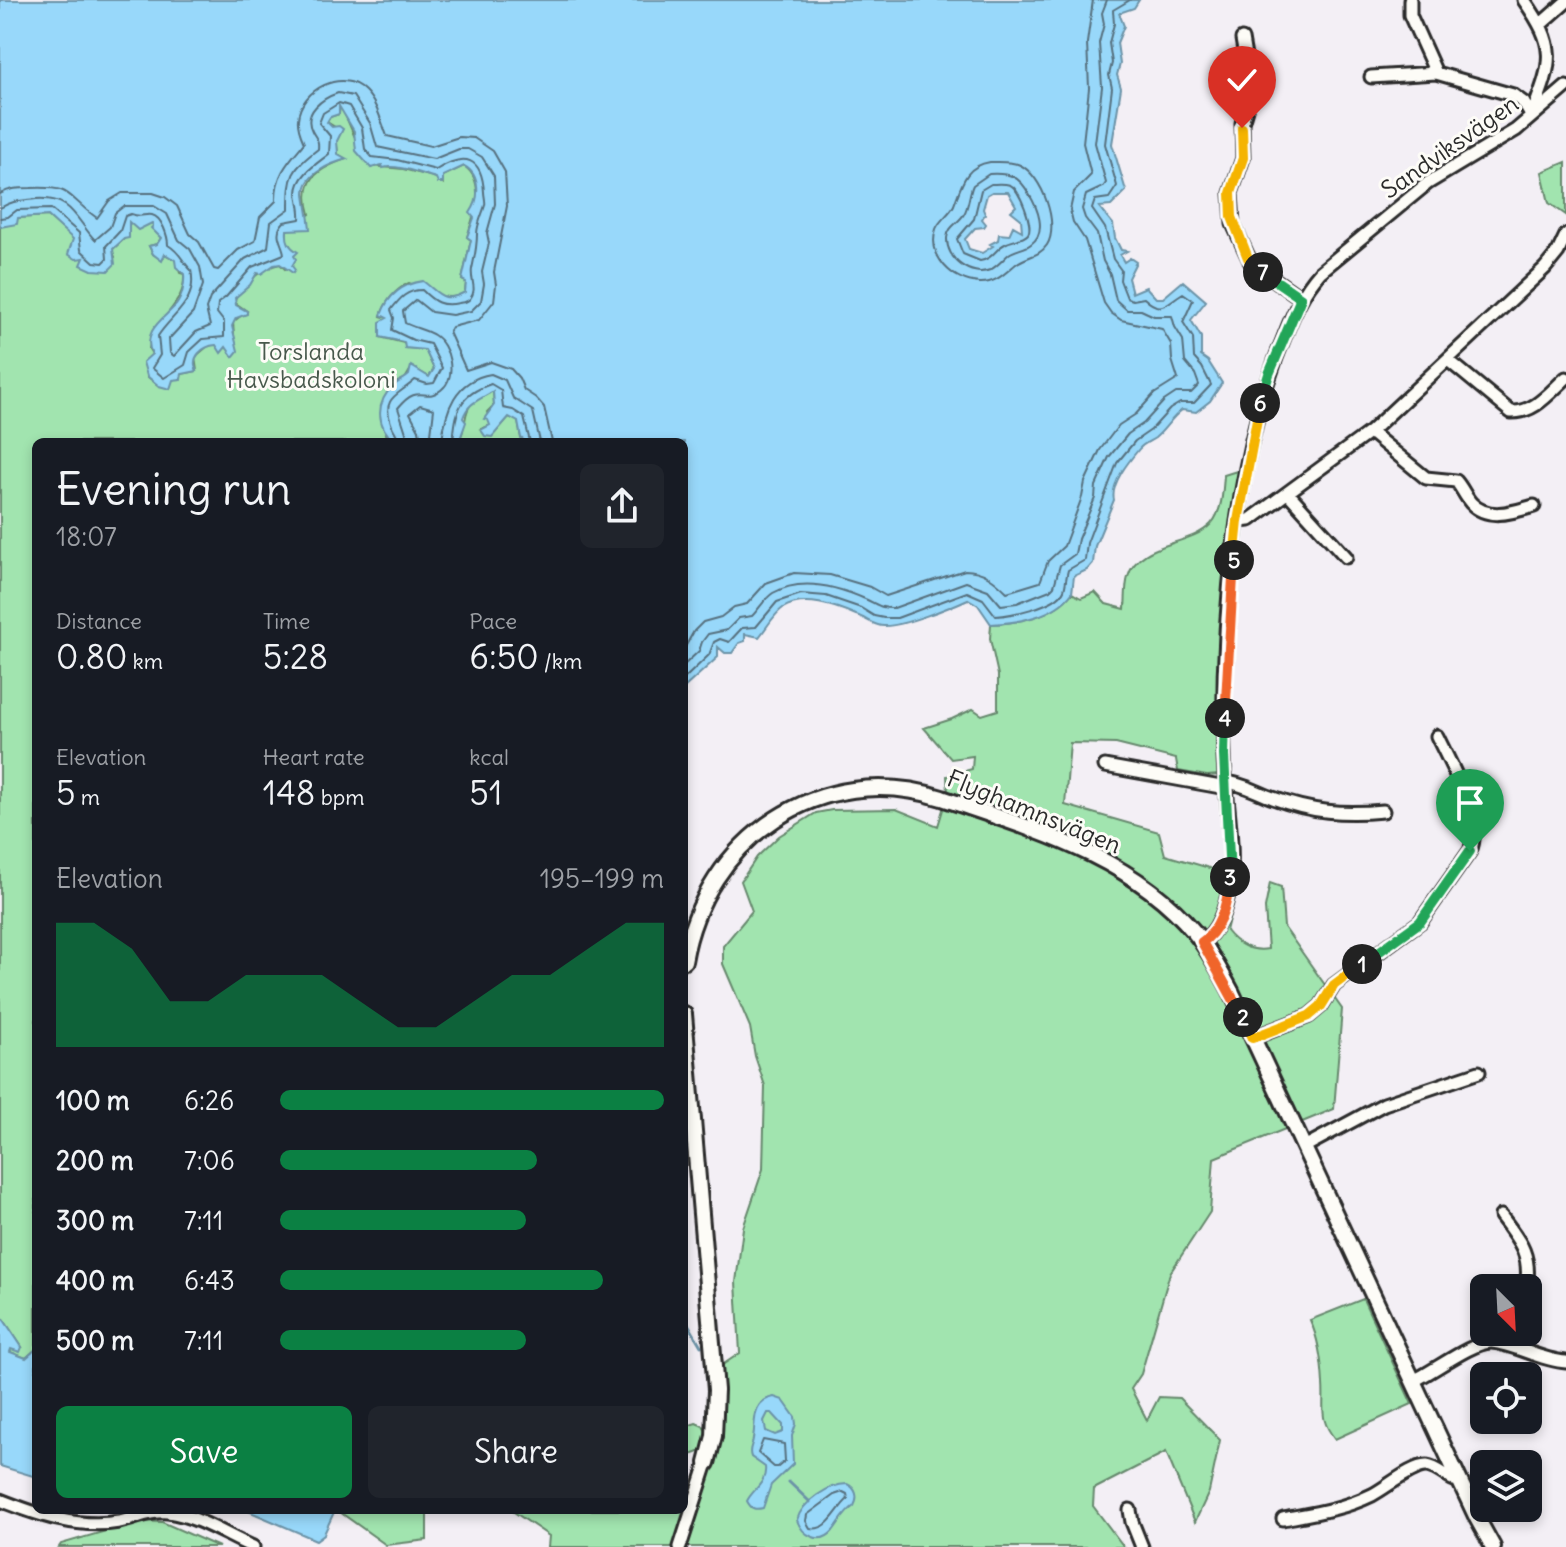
<!DOCTYPE html>
<meta charset="utf-8">
<style>
:root{--surface:#171b24;--page:#20242c;--text:#f1f3f6;--muted:#9ea1a6;--accent:#0b8043}
body{margin:0;font-family:Delius,sans-serif;background:var(--page);color:var(--text);height:100vh;display:flex;flex-direction:column;font-size:30px;white-space:nowrap}
*{box-sizing:border-box;margin:0}
p{font-size:26px;color:var(--muted)}
.icon{flex:none;width:44px;height:44px;fill:none;stroke:currentColor;stroke-width:2;stroke-linecap:round;stroke-linejoin:round}
.map{position:relative;flex:1;overflow:hidden}
.details{position:absolute;left:32px;top:438px;width:656px;height:1076px;display:flex;flex-direction:column;background:var(--surface);border-radius:12px;box-shadow:0 4px 12px #0003}
.details>*{flex:none}
.needle{width:52px;rotate:156deg}
.controls{position:absolute;left:1470px;top:1274px;display:grid;gap:16px}
.controls a{display:grid;place-items:center;width:72px;height:72px;border-radius:12px;background:var(--surface);box-shadow:0 4px 12px #0003;font-size:40px}
.pin{position:absolute;display:grid;place-items:center;width:68px;height:68px;color:#fff;margin:-82px -34px;border-radius:50% 50% 50% 0;rotate:-45deg;box-shadow:0 0 8px #0007}
.pin .icon{rotate:45deg}
.km{position:absolute;width:40px;height:40px;margin:-20px;border-radius:50%;background:#222;color:#fff;font-size:22px;line-height:40px;text-align:center}
.round{display:grid;place-items:center;flex:none;width:84px;height:84px;border-radius:12px;background:var(--page)}
.overview{display:flex;align-items:center;justify-content:space-between;height:136px;padding:0 24px}
h1{font-size:44px;font-weight:600;line-height:60px}
.figures{display:grid;grid-template-columns:repeat(3,1fr);gap:12px;height:136px;padding:8px 24px}
.figures div{display:grid;align-content:center}
.figures b{font-size:34px;font-weight:600}
.figures small{font-size:22px;font-weight:400}
.figures p{font-size:22px}
.chart{height:224px;padding:16px 24px}
.chart p{display:flex;justify-content:space-between}
.chart svg{width:100%;height:144px;margin-top:8px;fill:var(--accent);opacity:.7}
.cta{display:flex;gap:16px;margin-top:auto;padding:16px 24px}
.cta a{flex:1;height:92px;border-radius:12px;background:var(--accent);color:#fff;font-size:32px;font-weight:600;line-height:92px;text-align:center}
.cta a+a{background:var(--page);color:var(--text)}
ul{padding:0 24px;list-style:none;font-size:26px}
li{display:grid;grid-template-columns:128px 96px 1fr;align-items:center;height:60px}
li i{height:20px;border-radius:10px;background:var(--accent)}
.map>svg:first-child{display:block}
</style>
<div class="map">
<svg width="1566" height="1547" viewBox="0 0 1566 1547">
<rect width="100%" height="100%" fill="#f3eff5"/>
<filter id="ink" filterUnits="userSpaceOnUse"><feTurbulence type="fractalNoise" baseFrequency=".0125" numOctaves="2"/><feDisplacementMap in="SourceGraphic" scale="16" xChannelSelector="R" yChannelSelector="G"/><feConvolveMatrix kernelMatrix="1 2 1 2 8 2 1 2 1" color-interpolation-filters="sRGB"/></filter>
<g filter="url(#ink)">
<path fill="#a1e4af" stroke="#66886d" stroke-width="2" d="M340,105c13,24 15,40 33,61l30,3 34,9 6,5v-7l21,-10c23,16 10,49 3,71l4,3 -9,40 4,2 -1,10c-17,13 -39,-2 -56,-9 -14,7 -23,17 -28,33l6,2 -7,19 24,6 2,5 19,1 9,20 -5,8 -17,-10 -7,12 -10,4 -9,51 9,8h-359v907l-10,9 -16,-6 1,-3 11,-2 -22,-33v-1087l17,-9 31,-2 26,23 -2,6 20,25h7l16,-13 -3,-7 12,-11 5,-17 14,3 9,-3 9,16 -4,6 -8,2 4,8 9,6 3,-6 11,6 4,13 4,1c2,33 -29,41 -35,75l3,5 -5,22 12,10 23,-12 15,-3 -2,-14 13,-11 8,-2 4,5 6,-3 9,1 -2,-25 14,-11 -13,-9c5,-16 29,-35 46,-38l5,5 7,-3c2,-10 1,-19 -6,-26l1,-10 23,-16c-10,-33 6,-45 36,-55l-8,-5 -3,-27 -8,-5 3,-5 9,-3z
M1566,162v53l-17,-12 -7,-31z
M493,390l1,15 -7,7 4,13 -10,4 13,5 15,-17 9,4 3,17 5,4h-67c13,-31 -3,-33 34,-52z
M1240,470c-19,100 -24,203 -21,305l-12,1 -29,-5 -2,-12 -60,-15 -46,-1 -5,62 94,27 6,23 51,15 24,3 -14,58c10,13 25,21 42,18l-3,-41 5,-25 11,4 3,40 58,82 -8,100 -120,49 -4,54 -40,61 -29,101 -10,15 16,31 12,-23 20,1 41,42 -11,52 -14,30 -29,-70 -72,37 -1,17 31,41h-576l1,-11 -38,-26h173v-25l11,6 17,-75 -3,-42 31,-21 -4,-71 7,-54 20,-59 2,-83 -10,-30 -5,-29 -27,-63v-18l29,-35 -11,-30 16,-24 22,-21 37,-23 16,-3 64,-1 42,17 10,-33 -1,-17 25,-7 1,-13 -22,3 -27,-31 28,-9 21,-10 9,6 16,-5v-35l-8,-36 1,-15c27,-1 64,-8 81,-31l9,5 14,-6 11,12 19,5c1,-10 0,-22 3,-32 10,-36 61,-30 83,-53 11,-12 12,-33 13,-49z
M1363,1299l49,105 -77,35c-17,-21 -10,-31 -12,-55 -1,-21 -4,-44 -13,-64z
M696,1423l7,3 4,7 -2,15c-6,5 -13,8 -21,6v-27z
M337,1510h90v30l-41,5z
M140,1521l22,1 57,25h-160l2,-3z"/>
<path fill="#98d8fa" stroke="#6c93a7" stroke-width="2" fill-rule="evenodd" d="M0,0h1139l-5,8 -15,5 5,13 -7,17 3,21 -3,11 4,13 -9,56 14,47 -15,15 -12,1 14,17 2,14 6,12 6,1 -7,4 4,7 6,-4 6,4 -8,16 4,15 14,-6 10,11h7l20,-17 23,20 -15,19 10,17v19l7,5 14,22 -12,18 -14,11 -14,-2c-11,8 -17,20 -27,28 -6,4 -12,6 -16,11 -10,12 -29,35 -25,51l-19,46 -2,17 -6,7 -13,6 -2,17c-17,23 -54,30 -81,31l-13,-19 -10,-6c-17,8 -67,28 -84,27 -11,0 -18,-8 -28,-11 -21,-9 -52,-20 -73,-7 -9,6 -17,21 -24,29l-14,-3v7l-6,2 -7,10h-7l-7,-6v10l-34,31v-246h-158l-5,-4 -3,-16 -9,-5 -17,20 -7,-1 -4,-6 9,-5 -2,-5 -4,-1 10,-14 -1,-14c-13,9 -25,11 -30,27l3,4 -7,20h-64c-19,-16 -20,-39 -2,-56 5,-5 11,-6 16,-11l2,-9 18,11 5,-8 -9,-19 -20,-2 -1,-6 -24,-5v-15l7,-4 -6,-3c7,-20 20,-31 42,-34 17,13 20,23 42,11l1,-10 -4,-2 9,-40 -4,-3 7,-19 -4,-5c10,-14 11,-38 -6,-47l-21,10v7h-5l-2,-5c-16,-4 -38,-14 -53,-10l-1,-3 -11,3 -15,-17 -2,-20 -15,-25v8l-9,3 -3,5 5,5 7,-1 4,3 -6,12 1,13 9,5c-15,4 -42,14 -42,34 1,13 4,23 5,36l-23,1c-1,11 2,17 11,22l-4,4 2,3 -4,7 3,4 -2,3 -13,-9 -6,1 -13,9 -4,-1 -7,12 -15,13 1,7 11,6v3l-11,4 -4,8 6,25 -5,6 -7,-10 -5,6 -5,-8c-14,1 -26,13 -19,26l-15,3 -1,5 -8,1 -3,9 -11,-3 -12,-10 -4,-14 9,-8c-11,-22 11,-35 24,-49 6,-7 9,-21 8,-31l-8,-7 -1,-7 -10,-6 -3,7 -9,-7 -4,-8 8,-2 4,-6 -10,-10 2,-2 -1,-3 -14,7 -9,-8v16l-5,1 -11,10 2,15 -7,7 -16,-1 -11,-5 3,-7 -8,1 -8,-5 5,-15 -25,-23 -30,2 -1,6 -17,3zM992,192h16l8,14 -5,5 10,8 1,12 -9,-5 -4,9 -10,-1 -1,6 -8,4 3,2 -11,7 -13,-4 -4,-10 10,-11 9,-1 2,-3 -4,-5 3,-5 -2,-5 4,-14z
M0,1314l22,33 -2,5 -9,-3 -1,3 16,6 10,-9v128l-36,-11z
M774,1397l9,3 12,17 1,7 -4,12 1,28 -22,21 -8,23c-8,2 -12,1 -16,-7 6,-12 20,-18 18,-34l-14,-10c-3,-8 1,-10 2,-18 3,-18 -2,-38 21,-42zM768,1413h4l11,12v7l-8,3 -9,-4 -2,-10z
M847,1484c9,4 12,13 7,22 -10,7 -14,16 -21,25 -13,15 -31,4 -36,-11 5,-18 32,-36 50,-36z
M246,1510h89l-11,24 -8,6z"/>
<g fill="none" stroke-linecap="round" stroke-linejoin="round">
<path stroke="#57707e" stroke-width="2" d="M990,162c10,0 21,-1 30,3 22,10 40,60 27,80 -8,12 -21,11 -31,19 -11,9 -20,20 -37,19 -26,-2 -52,-26 -43,-54 4,-10 14,-15 18,-24 8,-21 11,-39 36,-43z
M989,174c20,-1 30,1 40,20 8,13 19,38 2,50 -6,5 -15,5 -22,10 -6,5 -11,12 -19,16 -19,8 -44,-11 -43,-32 1,-12 12,-15 17,-24 5,-8 5,-21 9,-29z
M991,184c5,0 13,-1 19,1 9,3 24,41 18,49 -5,6 -17,6 -23,10 -10,5 -12,15 -25,17l-17,-7 -6,-15 17,-20 7,-29z
M0,194c10,-6 19,-6 31,-6 44,-2 34,8 66,30l12,-17 13,-8h31l12,4 12,9 13,28 9,8 15,27 4,1 20,-20 17,-9 5,-24 16,-16c-1,-26 12,-39 28,-58 -3,-7 -7,-15 -6,-24 2,-29 45,-52 67,-28 12,12 16,30 22,45l44,10 28,-9 15,1 19,13 12,21 2,34 -13,66 2,13 -2,16 -15,19 -27,7 -3,5 17,38 25,-8 20,7 8,9 5,12 12,8 8,9 8,35
M0,208c13,-8 21,-7 36,-9 36,-3 40,21 59,41l15,-13 5,-14 9,-7h30l13,8 12,26 11,9 10,18 3,18 -10,28 -24,26 1,14 4,3 22,-24 14,-6 -4,-17 4,-11 35,-39 23,-12 3,-25 18,-13c0,-34 2,-39 29,-60 1,-10 -2,-10 -6,-18 -10,-19 11,-33 26,-38l15,3 17,27 7,24 57,12 25,-10h9l14,8 12,19 1,28 -8,29 2,10 -7,29 2,12 -3,17 -10,10 -19,4 -21,-3 -15,-12 -13,11 2,12c7,4 24,8 29,12 16,10 24,42 7,55 -16,13 -22,-8 -43,18l11,34
M0,218l8,-1 9,-7 34,-1 28,24 2,17 13,12 9,1 4,-4 -1,-13 14,-15 5,-15 6,-2c10,4 12,0 21,1 10,2 16,22 16,30 12,7 14,16 23,25 7,32 -18,43 -33,66l2,19 -8,13 12,10 21,-13 4,-13 14,-13 21,-2v-15l-7,-9 1,-10 8,-6 26,-30 32,-13c-1,-11 -12,-20 0,-32l16,-3c1,-9 -2,-17 -3,-26 0,-18 21,-30 32,-39l1,-18 -11,-13 4,-10 16,-10 10,3 13,22 3,21 7,8 25,3 39,10c29,-18 46,-13 48,22 0,4 2,10 1,13 -2,8 -8,19 -8,29 0,14 -2,21 -5,35 -2,11 6,20 -2,30 -6,5 -4,2 -11,4 -18,4 -25,-1 -37,-13 -15,0 -22,8 -31,20l3,8 -2,12 21,10 17,4 12,24 -8,15 -7,1 -12,-4c-16,15 -34,17 -24,43 2,8 7,11 8,19
M421,442l-2,-12 -9,-17 10,-8 14,4 -4,33
M442,442c3,-32 13,-62 49,-68l14,6 8,18 20,13 7,31
M453,442c3,-31 5,-47 38,-58l10,6 2,18 10,2 11,7 6,25
M684,649l10,-18 9,-9 18,-5 13,-10 13,-3 19,-21 28,-10 36,2 40,12 16,9 79,-26c18,0 30,10 42,22l33,-10 8,-21 16,-15 18,-49 3,-15 15,-32 19,-25 17,-11 18,-20 24,-15 -6,-19 -1,-16 -9,-15 -41,-9 -10,-7 -7,-10 -19,-63 -12,-18 -3,-12 4,-18 17,-17 -8,-32 6,-55 -2,-45 6,-43
M684,665l15,-14 3,-9 6,-8 19,-4 12,-12 13,-2c7,-7 13,-18 21,-23 28,-16 65,-6 92,6 12,5 16,10 29,9l72,-26 22,8 13,15 16,-2 33,-13 4,-4 6,-21 15,-11 3,-15 17,-41 1,-12 13,-29 19,-23 16,-11 20,-22 12,-8h15l8,-8 -4,-11 -10,-12 -2,-22 -8,-13 -3,-11h-18l-13,-6h-14l-11,-10 -6,-26 -7,-13 -6,-27 -12,-16 -3,-9 4,-14 17,-8 3,-4 -11,-40 7,-56 -3,-44 5,-19 -2,-11 5,-13
M684,679l25,-24 5,-13 6,-3 9,3 13,-14 14,-1 21,-25 24,-8 25,2 35,12 13,8 10,2h13l70,-26 16,7 13,17c15,-1 61,-10 68,-26 2,-6 2,-13 4,-20l17,-10 2,-17 30,-80 18,-22 16,-11 19,-21 10,-6h14l17,-18 -9,-18 -8,-9 -1,-20 -10,-16 10,-22 -10,-7c-17,10 -21,22 -39,5l-11,2 -6,-2 -7,-18 1,-10 -8,-11 -8,-31 -13,-19 3,-9 14,-2 8,-12 -12,-42 7,-56 -3,-13 3,-12 -3,-20 5,-19 -1,-14 17,-10
M763,1440l21,4 1,17 -7,6h-4l-16,-14z
M843,1492l4,2 1,5c-13,11 -19,33 -38,29l-4,-7 1,-6 27,-20z"/>
<path stroke="#6c93a7" stroke-width="3" d="M684,1317l17,29
M789,1482l21,20"/>
<defs>
<path id="minor" d="M1410,0v15l26,58
M1524,0c33,47 29,60 9,112
M1541,24l25,-22
M1242,39l9,53 -9,31 1,35 -12,35 2,31 18,39 50,35
M1371,77l65,-4 77,22 11,8 7,13
M1448,360l63,52c24,1 39,-20 55,-34
M1370,432l56,46 30,3c6,7 9,15 15,22 17,18 42,9 63,3
M1288,493l58,64
M1238,521l12,-1 120,-88 175,-164 13,-16 8,-17
M1105,766l121,22
M1226,782c16,1 32,11 47,16 38,14 70,17 110,13
M1202,942c18,-12 25,-38 28,-59 5,-41 -5,-85 -6,-127 -3,-131 10,-300 61,-421 9,-23 18,-44 35,-63l108,-89 88,-53 50,-43
M1252,1038l57,-22 12,-10 13,-21 86,-63 50,-71c14,-30 -20,-87 -33,-115
M1304,1147l80,-43 95,-32
M1501,1216c19,25 31,39 25,72
M1413,1381c20,-9 60,-40 79,-39 23,2 47,18 74,20
M0,1500c38,15 78,29 119,22 16,-3 32,-12 49,-10 29,4 58,23 85,35
M1130,1510l2,12 10,25
M1283,1519c32,-6 60,-10 89,-24 14,-7 41,-30 55,-29 9,1 19,10 27,14l5,-2
M680,1547l27,-84"/>
<path id="tertiary" d="M684,961c21,-122 136,-202 258,-163 90,31 191,59 253,135 15,18 25,38 36,58l246,527 16,29
M684,1014l32,376 -2,46 -7,27"/>
</defs>
<use href="#minor" stroke="#2b2b2b" stroke-width="17"/>
<use href="#tertiary" stroke="#2b2b2b" stroke-width="20"/>
<use href="#minor" stroke="#fdfcf7" stroke-width="11"/>
<use href="#tertiary" stroke="#fdfcf7" stroke-width="14"/>
</g>
</g>
<g fill="none" stroke-linecap="round" stroke-linejoin="round" filter="url(#ink)">
<defs>
<path id="split-1" d="M1362,964l58,-42 50,-71"/>
<path id="split-2" d="M1243,1017l9,21 57,-22 12,-10 13,-21 28,-21"/>
<path id="split-3" d="M1230,877c-2,23 -8,52 -28,65l41,75"/>
<path id="split-4" d="M1225,718l-1,37 6,122"/>
<path id="split-5" d="M1225,718l9,-158"/>
<path id="split-6" d="M1234,560l4,-39 22,-118"/>
<path id="split-7" d="M1260,403l9,-29 32,-76 -38,-26"/>
<path id="split-8" d="M1242,128l1,30 -12,35 1,24 16,41 15,14"/>
</defs>
<use href="#split-1" stroke="#fff" stroke-width="16"/>
<use href="#split-2" stroke="#fff" stroke-width="16"/>
<use href="#split-3" stroke="#fff" stroke-width="16"/>
<use href="#split-4" stroke="#fff" stroke-width="16"/>
<use href="#split-5" stroke="#fff" stroke-width="16"/>
<use href="#split-6" stroke="#fff" stroke-width="16"/>
<use href="#split-7" stroke="#fff" stroke-width="16"/>
<use href="#split-8" stroke="#fff" stroke-width="16"/>
<use href="#split-1" stroke="#22a559" stroke-width="10"/>
<use href="#split-2" stroke="#f5b400" stroke-width="10"/>
<use href="#split-3" stroke="#f0652b" stroke-width="10"/>
<use href="#split-4" stroke="#22a559" stroke-width="10"/>
<use href="#split-5" stroke="#f0652b" stroke-width="10"/>
<use href="#split-6" stroke="#f5b400" stroke-width="10"/>
<use href="#split-7" stroke="#22a559" stroke-width="10"/>
<use href="#split-8" stroke="#f5b400" stroke-width="10"/>
</g>
<g text-anchor="middle" stroke-width="6" stroke-linejoin="round" paint-order="stroke">
<g font-size="24" fill="#2b2b2b" stroke="#fdfcf7">
<text transform="translate(1450 147) rotate(-35)" y="8">Sandviksvägen</text>
<text transform="translate(1034 812) rotate(22)" y="8">Flyghamnsvägen</text>
</g>
<g font-size="24" fill="#48594c" stroke="#fdfcf7">
<text x="311" y="360">Torslanda<tspan x="311" dy="28">Havsbadskoloni</tspan></text>
</g>
</g>
</svg>
<div class="controls">
<a><svg class="needle" viewBox="-14 -14 28 28"><path d="M0-13l5 13h-10z" fill="#e53935"/><path d="M0 13l5-13h-10z" fill="#9ea1a6"/></svg></a>
<a><svg class="icon" aria-label="locate" viewBox="0 0 24 24"><circle cx="12" cy="12" r="6"/><path d="M12 2v4M12 18v4M2 12h4M18 12h4"/></svg></a>
<a><svg class="icon" aria-label="layers" viewBox="0 0 24 24"><path d="M12 4l9 5-9 5-9-5zM3 14l9 5 9-5"/></svg></a>
</div>
<div class="pin" style="left:1470px;top:851px;background:#1e9e55"><svg class="icon" aria-label="arrive" viewBox="0 0 24 24"><path d="M6 21V4h12l-3 4 3 4H6"/></svg></div>
<div class="pin" style="left:1242px;top:128px;background:#d93025"><svg class="icon" aria-label="check" viewBox="0 0 24 24"><path d="M5 12l5 5 9-10"/></svg></div>
<b class="km" style="left:1362px;top:964px">1</b>
<b class="km" style="left:1243px;top:1017px">2</b>
<b class="km" style="left:1230px;top:877px">3</b>
<b class="km" style="left:1225px;top:718px">4</b>
<b class="km" style="left:1234px;top:560px">5</b>
<b class="km" style="left:1260px;top:403px">6</b>
<b class="km" style="left:1263px;top:272px">7</b>
<section class="details">
<div class="overview"><div><h1>Evening run</h1><p>18:07</p></div><a class="round"><svg class="icon" aria-label="share" viewBox="0 0 24 24"><path d="M12 15V3M7 8l5-5 5 5M5 13v7h14v-7"/></svg></a></div>
<div class="figures">
<div><p>Distance</p><b>0.80<small> km</small></b></div>
<div><p>Time</p><b>5:28</b></div>
<div><p>Pace</p><b>6:50<small> /km</small></b></div>
</div>
<div class="figures">
<div><p>Elevation</p><b>5<small> m</small></b></div>
<div><p>Heart rate</p><b>148<small> bpm</small></b></div>
<div><p>kcal</p><b>51</b></div>
</div>
<div class="chart"><p><span>Elevation</span>195–199 m</p>
<svg viewBox="0 0 160 44" preserveAspectRatio="none"><path d="M0 44V6L10 6L20 14L30 30L40 30L50 22L60 22L70 22L80 30L90 38L100 38L110 30L120 22L130 22L140 14L150 6L160 6V44z"/></svg>
</div>
<ul>
<li><b>100 m</b>6:26<i style="width:100%"></i></li>
<li><b>200 m</b>7:06<i style="width:67%"></i></li>
<li><b>300 m</b>7:11<i style="width:64%"></i></li>
<li><b>400 m</b>6:43<i style="width:84%"></i></li>
<li><b>500 m</b>7:11<i style="width:64%"></i></li>
</ul>
<div class="cta"><a>Save</a><a>Share</a></div>
</section>
</div>
